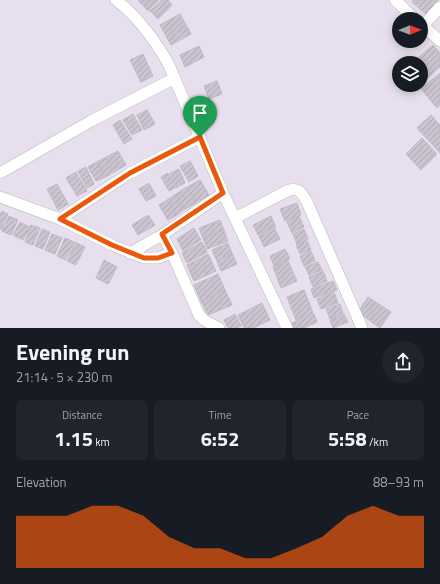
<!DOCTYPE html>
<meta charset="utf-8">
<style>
:root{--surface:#171b24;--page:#20242c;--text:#f1f3f6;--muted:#9ea1a6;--accent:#ea580c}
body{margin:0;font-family:"Titillium Web",sans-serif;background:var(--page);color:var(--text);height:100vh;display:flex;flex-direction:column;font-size:15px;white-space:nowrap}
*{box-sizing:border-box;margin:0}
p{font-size:13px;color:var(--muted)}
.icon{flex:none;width:22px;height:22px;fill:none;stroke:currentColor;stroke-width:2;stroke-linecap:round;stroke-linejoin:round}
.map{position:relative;height:328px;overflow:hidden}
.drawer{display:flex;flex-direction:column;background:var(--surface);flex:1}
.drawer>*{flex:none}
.needle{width:26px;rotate:89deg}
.fabs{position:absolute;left:392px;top:12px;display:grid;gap:8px}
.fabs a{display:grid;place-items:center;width:36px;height:36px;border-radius:50%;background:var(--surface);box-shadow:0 2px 10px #0003;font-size:20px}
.pin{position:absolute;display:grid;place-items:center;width:34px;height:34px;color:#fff;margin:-41px -17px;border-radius:50% 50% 50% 0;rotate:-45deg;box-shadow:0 0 4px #0007}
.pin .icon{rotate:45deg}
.round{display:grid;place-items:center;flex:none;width:42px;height:42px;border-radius:21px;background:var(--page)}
.head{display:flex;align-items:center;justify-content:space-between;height:68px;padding:0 16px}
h1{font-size:22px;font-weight:700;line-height:30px}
.stats{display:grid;grid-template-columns:repeat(3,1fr);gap:6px;height:68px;padding:4px 16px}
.stats div{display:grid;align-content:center;border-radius:6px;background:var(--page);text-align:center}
.stats b{font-size:20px;font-weight:700}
.stats small{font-size:11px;font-weight:400}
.stats p{font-size:11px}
.chart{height:112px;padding:8px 16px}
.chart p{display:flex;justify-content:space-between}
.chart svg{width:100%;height:72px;margin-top:4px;fill:var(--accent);opacity:.7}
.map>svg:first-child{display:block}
</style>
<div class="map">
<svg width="440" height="328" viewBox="0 0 440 328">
<defs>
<pattern id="building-hatch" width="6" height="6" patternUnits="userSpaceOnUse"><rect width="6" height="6" fill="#cbc3cf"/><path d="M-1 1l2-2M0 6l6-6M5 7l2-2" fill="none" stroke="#aea8b2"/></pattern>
</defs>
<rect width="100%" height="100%" fill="#e7dfed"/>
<path fill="url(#building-hatch)" stroke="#c3b8c8" d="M138,0h21l-11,11z
M162,0h6l4,5 -14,14 -8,-8z
M413,0h25l-12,14 -14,-12z
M180,14l11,20 -20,11 -11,-20z
M433,45l7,8v14l-19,17v-21h-9z
M199,46l5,11 -19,10 -5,-12z
M143,54l10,22 -12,6 -11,-22z
M440,73v32l-3,3 -16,-19z
M217,81l5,13 -13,5 -5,-13z
M147,110l8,14 -11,6 -7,-15z
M133,114l9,16 -10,5 -9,-15z
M431,115l9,10v28l-23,-25z
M120,120l12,19 -8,5 -11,-19z
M422,138l15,16 -16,16 -15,-16z
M118,151l8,14 -12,7 -8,-15z
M106,157l8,15 -9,5 -8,-15z
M190,161l8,15 -9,6 -9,-16z
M97,162l8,15 -9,4 -8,-14z
M86,167l8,17 -7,4 -9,-17z
M179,169l6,14 -8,4 -7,-14z
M76,172l11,19 -10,5 -11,-18z
M168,173l9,14 -8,4 -8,-14z
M200,180l9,15 -13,8 -9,-16z
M149,183l7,13 -10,5 -7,-12z
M57,184l11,20 -10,6 -11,-21z
M187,187l9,16 -11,6 -9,-15z
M176,194l9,15 -8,6 -10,-15z
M167,200l10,15 -9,5 -9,-15z
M297,203l4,12 -16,6 -5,-12z
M2,211l6,3 -7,16 -1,-15z
M148,215l7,10 -17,10 -6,-10z
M9,216l9,4 -7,15 -9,-4z
M271,216l5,11 -18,8 -5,-10z
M299,216l5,11 -12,6 -5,-11z
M220,220l4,10 -21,8 -4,-10z
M20,222l10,5 -7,13 -10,-5z
M31,225l9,3 -7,17 -8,-3z
M194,228l7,12 -18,11 -6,-12z
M42,229l8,3 -7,17 -8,-3z
M275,229l5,10 -16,8 -5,-11z
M304,229l4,10 -11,5 -4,-10z
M224,230l4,11 -21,8 -4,-11z
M52,234l10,4 -7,16 -10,-4z
M65,238l9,4 -9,18 -8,-4z
M307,240l4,10 -11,4 -4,-9z
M75,242l10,5 -9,18 -9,-4z
M202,242l5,10 -20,11 -5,-10z
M228,243l4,10 -15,8 -5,-11z
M285,249l5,10 -16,7 -4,-10z
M311,251l4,10 -11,5 -4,-10z
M232,253l5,11 -16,7 -4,-10z
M208,254l8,17 -22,10 -7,-16z
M104,260l13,7 -9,17 -12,-6z
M288,261l9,20 -16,7 -8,-21z
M318,262l4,8 -13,5 -4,-8z
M323,271l4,10 -14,6 -4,-10z
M218,274l7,16 -24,11 -7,-16z
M333,281l4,9 -23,8 -3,-9z
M225,290l7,15 -24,10 -7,-14z
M304,290l9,23 -17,7 -9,-23z
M334,292l4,11 -17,6 -4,-10z
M368,297l23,15 -11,16 -22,-16z
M262,303l8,17 -17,8h-9l-6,-13z
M340,304l3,9 -13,6 -4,-10z
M235,314l6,12 -4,2h-9l-4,-8z
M314,314l3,8 -13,6h-10l-2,-5z
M344,314l4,8 -15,6 -3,-8z"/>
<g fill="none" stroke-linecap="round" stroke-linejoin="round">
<defs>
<path id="minor" d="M116,0c23,18 39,40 53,65l54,128 64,135
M395,0l20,19
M421,24l19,17
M423,26l17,-19
M0,173l91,-52 84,-43
M0,197l60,22
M235,218l54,-28c11,-2 13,3 18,12l55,126
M130,253l32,-18
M172,253l-14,5h-14l-32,-13 -52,-26 70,-46 70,-36
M219,328l-15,-8 -5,-5 -27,-62 -10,-18 61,-42"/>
</defs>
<use href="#minor" stroke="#b4beb2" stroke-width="12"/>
<use href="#minor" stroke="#fff" stroke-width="11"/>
</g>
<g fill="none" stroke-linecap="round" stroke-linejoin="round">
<defs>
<path id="route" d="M200,137l23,56 -61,41 10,19 -14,5h-14l-32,-13 -52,-26 70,-46z"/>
</defs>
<use href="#route" stroke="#fff" stroke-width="8"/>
<use href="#route" stroke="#ea580c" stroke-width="5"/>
</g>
</svg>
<div class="fabs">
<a><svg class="needle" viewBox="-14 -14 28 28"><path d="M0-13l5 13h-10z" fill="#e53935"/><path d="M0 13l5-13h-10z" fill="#9ea1a6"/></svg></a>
<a><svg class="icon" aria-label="layers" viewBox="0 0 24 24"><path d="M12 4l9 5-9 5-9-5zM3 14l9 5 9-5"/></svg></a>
</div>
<div class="pin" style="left:200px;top:137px;background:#1e9e55"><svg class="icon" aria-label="arrive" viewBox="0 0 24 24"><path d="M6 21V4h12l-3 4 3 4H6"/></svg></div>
</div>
<section class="drawer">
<div class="head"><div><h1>Evening run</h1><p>21:14 · 5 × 230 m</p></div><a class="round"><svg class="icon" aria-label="share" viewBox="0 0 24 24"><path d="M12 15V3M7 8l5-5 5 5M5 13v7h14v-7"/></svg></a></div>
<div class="stats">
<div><p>Distance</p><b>1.15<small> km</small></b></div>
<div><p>Time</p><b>6:52</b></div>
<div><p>Pace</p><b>5:58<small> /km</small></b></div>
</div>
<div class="chart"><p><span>Elevation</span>88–93 m</p>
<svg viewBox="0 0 160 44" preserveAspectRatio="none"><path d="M0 44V12L10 12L20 12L30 6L40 6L50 12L60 25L70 32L80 32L90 38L100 38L110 32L120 25L130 12L140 6L150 12L160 12V44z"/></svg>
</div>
</section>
